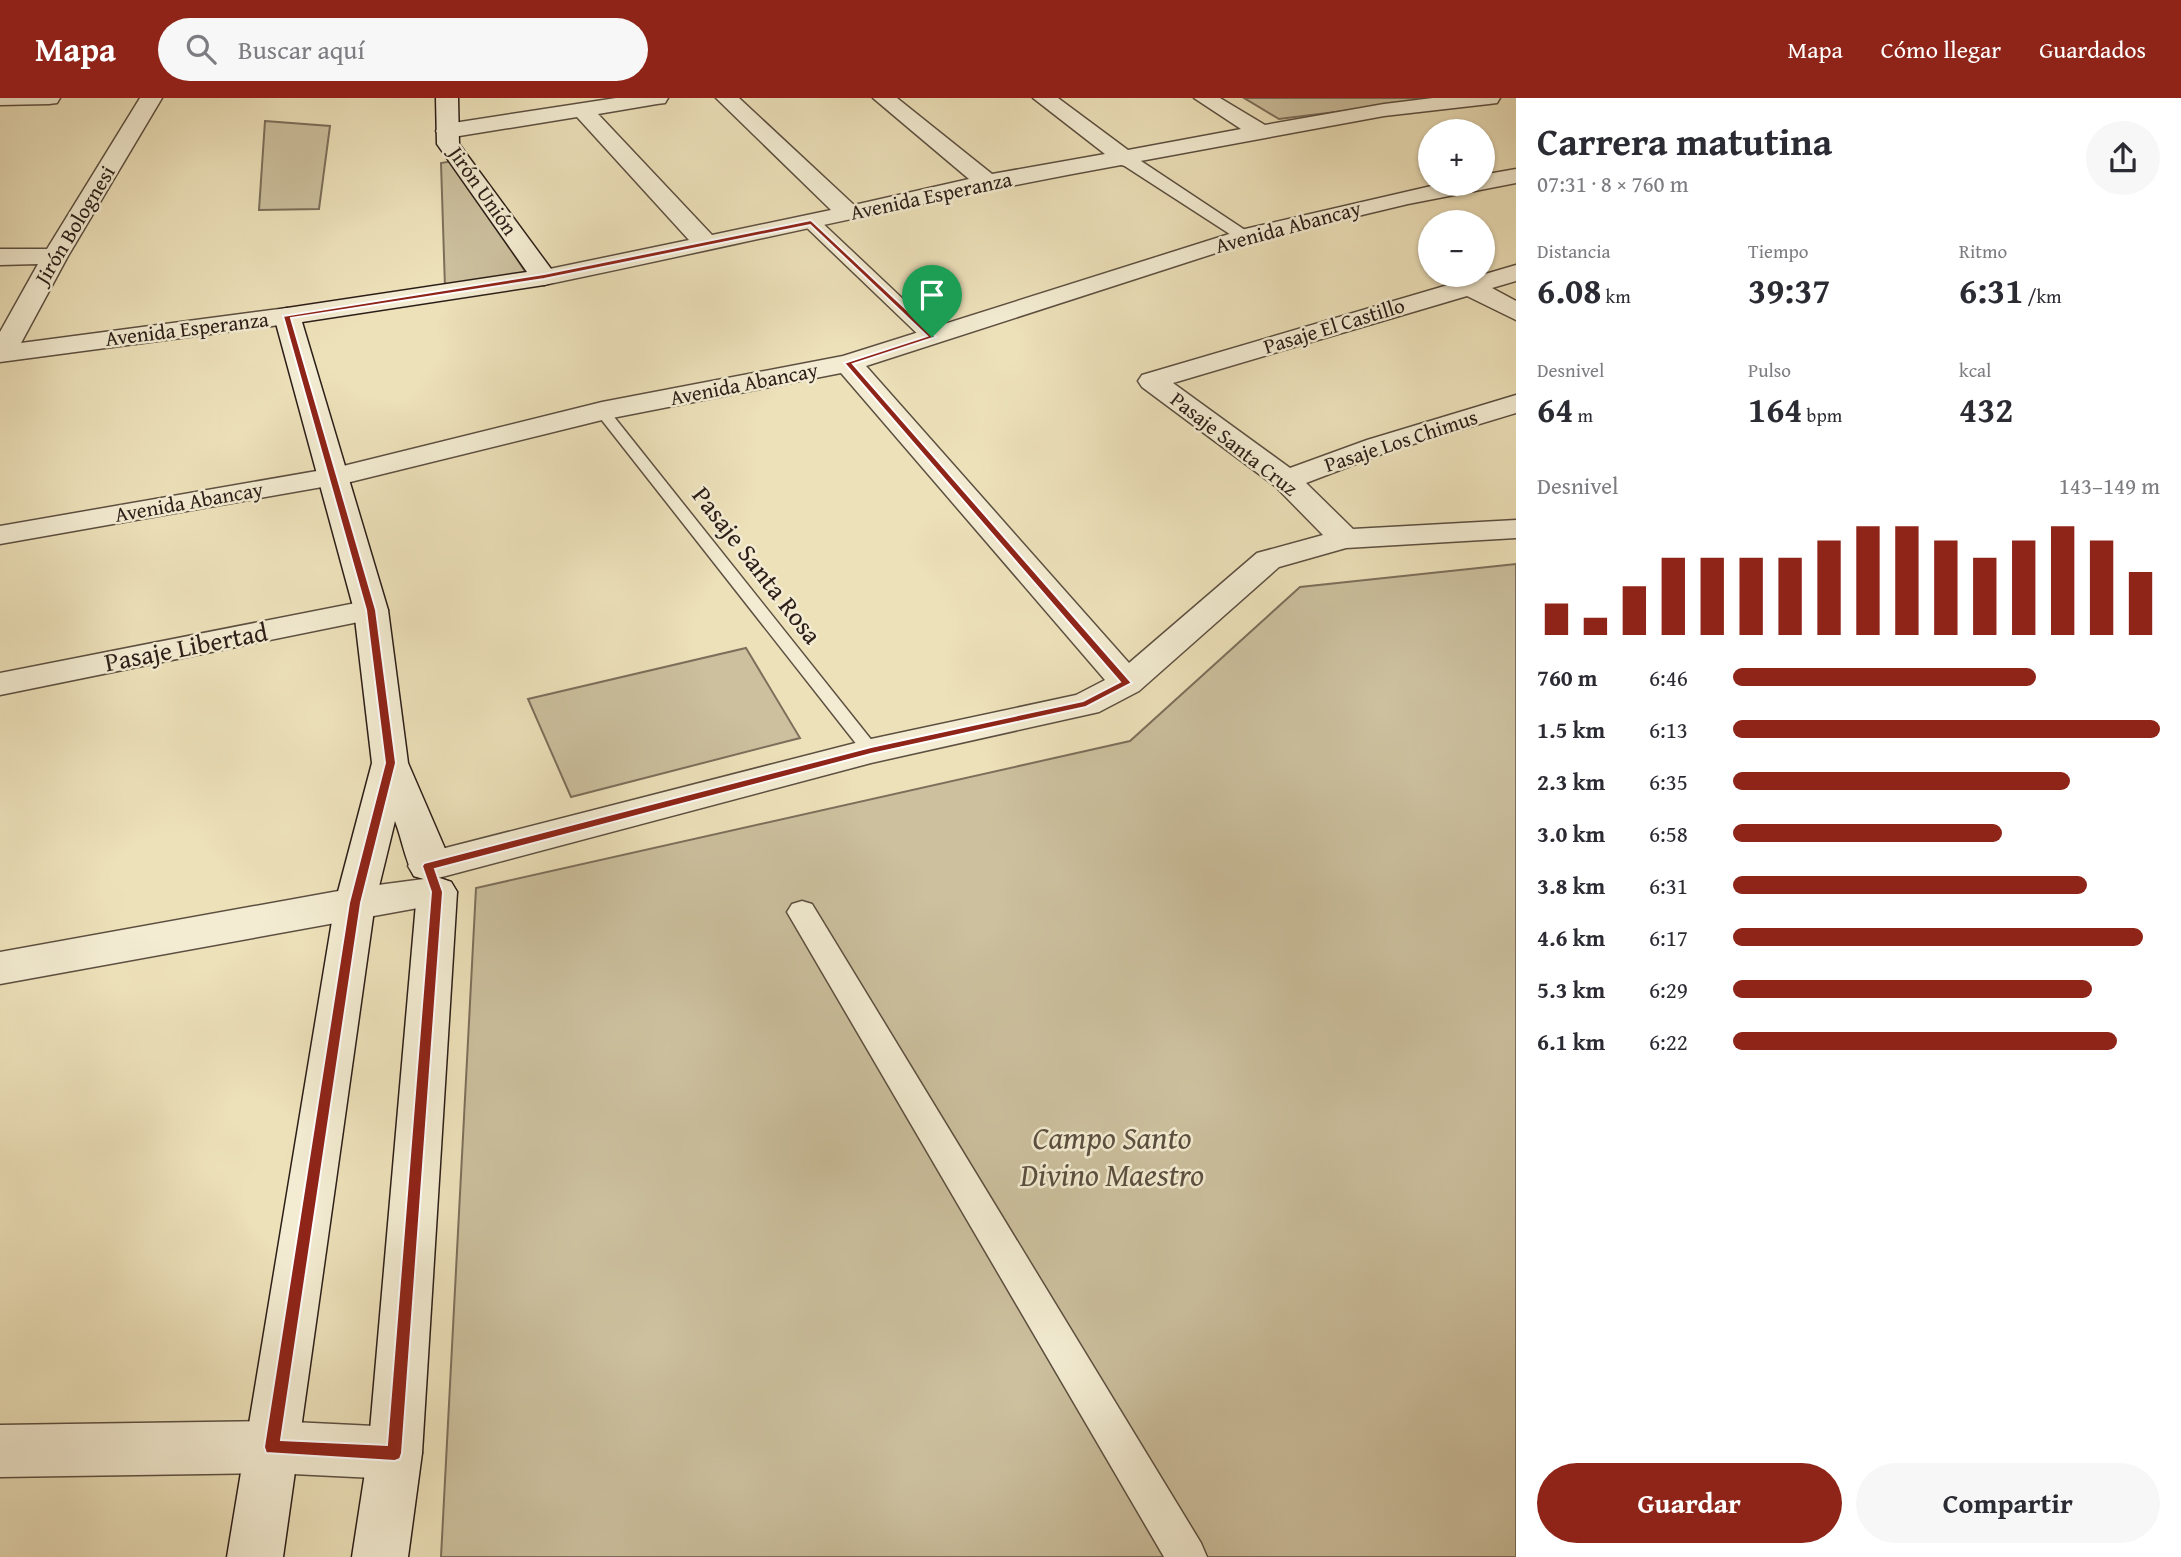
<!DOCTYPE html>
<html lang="es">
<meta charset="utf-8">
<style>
:root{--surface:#fff;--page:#f7f7f7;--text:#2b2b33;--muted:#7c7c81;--accent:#8f2418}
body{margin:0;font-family:"Gentium Book Plus",serif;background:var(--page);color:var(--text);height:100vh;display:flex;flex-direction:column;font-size:26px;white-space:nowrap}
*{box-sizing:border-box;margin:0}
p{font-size:23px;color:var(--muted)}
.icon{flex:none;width:38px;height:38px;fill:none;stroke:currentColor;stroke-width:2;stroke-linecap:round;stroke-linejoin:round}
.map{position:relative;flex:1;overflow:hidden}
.side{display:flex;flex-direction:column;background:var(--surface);width:665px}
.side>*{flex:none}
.controls{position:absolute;left:1418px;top:21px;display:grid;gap:14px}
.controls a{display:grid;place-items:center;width:77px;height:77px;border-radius:50%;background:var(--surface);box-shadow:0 2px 5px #0004;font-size:35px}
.pin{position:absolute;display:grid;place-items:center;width:60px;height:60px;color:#fff;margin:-72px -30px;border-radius:50% 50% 50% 0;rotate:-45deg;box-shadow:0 0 7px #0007}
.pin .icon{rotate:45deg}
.round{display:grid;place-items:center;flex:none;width:74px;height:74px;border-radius:37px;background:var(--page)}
.overview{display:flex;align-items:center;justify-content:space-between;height:119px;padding:0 21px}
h1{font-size:38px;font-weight:800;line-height:52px}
.figures{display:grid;grid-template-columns:repeat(3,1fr);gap:10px;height:119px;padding:7px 21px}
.figures div{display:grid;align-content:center}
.figures b{font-size:35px;font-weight:800}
.figures small{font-size:19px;font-weight:400}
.figures p{font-size:19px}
.chart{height:196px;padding:14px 21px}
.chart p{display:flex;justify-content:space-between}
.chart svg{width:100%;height:126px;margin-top:7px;stroke:var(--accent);stroke-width:6}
.cta{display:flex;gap:14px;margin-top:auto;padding:14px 21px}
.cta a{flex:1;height:80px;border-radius:42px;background:var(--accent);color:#fff;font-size:28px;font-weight:800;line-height:80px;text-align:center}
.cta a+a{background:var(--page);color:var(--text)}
ul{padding:0 21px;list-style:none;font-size:23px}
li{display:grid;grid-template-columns:112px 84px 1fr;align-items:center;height:52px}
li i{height:18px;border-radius:9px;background:var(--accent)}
header{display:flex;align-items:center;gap:42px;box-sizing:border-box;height:98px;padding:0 35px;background:var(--accent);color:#fff}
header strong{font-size:33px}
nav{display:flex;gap:38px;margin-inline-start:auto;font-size:24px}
.search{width:490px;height:63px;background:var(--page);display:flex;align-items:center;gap:18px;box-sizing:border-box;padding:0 24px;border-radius:38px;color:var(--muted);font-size:26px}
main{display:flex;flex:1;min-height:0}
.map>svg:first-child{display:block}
</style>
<header>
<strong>Mapa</strong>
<div class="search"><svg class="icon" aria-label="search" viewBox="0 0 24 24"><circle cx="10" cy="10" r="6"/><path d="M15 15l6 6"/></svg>Buscar aquí</div>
<nav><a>Mapa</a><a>Cómo llegar</a><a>Guardados</a></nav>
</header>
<main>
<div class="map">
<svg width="1516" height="1459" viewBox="0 0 1516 1459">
<rect width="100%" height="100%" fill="#ede1ba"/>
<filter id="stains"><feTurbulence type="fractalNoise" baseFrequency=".00286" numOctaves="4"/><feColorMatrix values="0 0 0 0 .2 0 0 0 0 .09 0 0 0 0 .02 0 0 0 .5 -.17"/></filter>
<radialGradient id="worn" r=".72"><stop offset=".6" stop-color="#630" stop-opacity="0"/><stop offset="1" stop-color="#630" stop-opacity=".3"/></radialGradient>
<path fill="#ccc09e" stroke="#7c6f5b" stroke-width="2" d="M1244,0h205l-170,21z
M265,23l65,5 -11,83 -60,1z
M453,63l75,115 -83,12 -4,-125z
M1516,466v993h-1075l35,-669 654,-147 170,-154z
M746,550l54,90 -229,59 -43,-98z"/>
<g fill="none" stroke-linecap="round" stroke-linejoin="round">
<defs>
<path id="service" d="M602,309l5,1 270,339 3,4 -3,4h-12l-268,-341 -2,-3z"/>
<path id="pedestrian" d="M1126,56l6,1 122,81 -9,5 -6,-1 -119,-77 -2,-4z
M811,119l6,1 122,115 3,4 -3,4h-14l-120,-115 -3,-4z
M802,803l10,3 389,639 6,14h-43l-377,-645 5,-8z"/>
<path id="minor" d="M0,0h60l-3,5 -8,1 -49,1z
M140,0h22l-94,158 -47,87 266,-35 9,2 4,6 -4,6 -9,2 -287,38v-30l38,-68 -38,1v-16h47z
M616,0h52l-3,5 -8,1 -59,10 114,121 119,-25 -115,-112h23l115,107 115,-26 -96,-81h24l95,76 113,-20 -72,-56h25l70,52 113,-21 -47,-31h26l45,27 119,-21 49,-6h67l-3,5 -8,1 -105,12 -249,46 -9,4 -5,-1c-194,35 -385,80 -577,120l-9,-3 -4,-5 4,-5 154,-32 -112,-123 -130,21 -8,-2 -3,-5 3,-5 8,-2z
M1516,71v14l-108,21 -155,37 -387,125 263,297 128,-110 66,-18 -48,-49 -133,-99 -4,-6 4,-6 374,-110v16l-24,7 24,13v19l-49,-24 -294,87 117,85 77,-28 149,-45v18l-129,39 -81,31 47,46 163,-9v18l-170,10 -67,19 -140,124 -40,21 -228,51 -433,115 13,4 6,10 -6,10 -451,82v-32l355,-64 69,-9 -10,-3 -6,-10 6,-10 457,-117 205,-44 29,-15 -264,-307 -239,47 -268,66 -11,-3 -4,-6 4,-6 279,-69 241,-46 402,-127 195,-45h42v-9z
M371,502l12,3 5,7 -5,7 -383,78v-22z
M272,1323l123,6 19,8 8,18 -8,18 -19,8 -123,-6 -272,4v-52z"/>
<path id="tertiary" d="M334,370l11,3 4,6 -4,6 -345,61v-18z"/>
<path id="secondary" d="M436,0h22l1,46 98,133 -4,5 -9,3 -242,37 86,288 20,153 38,88 2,15 -6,10 -5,1 14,5 6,10 -35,561 -14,104h-56l16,-104 49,-561 6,-10 5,-2 -14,-4c-9,-16 -12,-37 -19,-55l-20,82 -92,654h-56l108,-654 37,-140 -18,-153 -80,-294 4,-6 9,-2 240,-36 -90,-128z"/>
</defs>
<use href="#service" stroke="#5c4f40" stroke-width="3"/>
<use href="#pedestrian" stroke="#5c4f40" stroke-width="3"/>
<use href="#minor" stroke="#5c4f40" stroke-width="3"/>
<use href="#tertiary" stroke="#5c4f40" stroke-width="3"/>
<use href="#secondary" stroke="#2c1e18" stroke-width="3"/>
<use href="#service" fill="#f3ecd2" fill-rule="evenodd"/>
<use href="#pedestrian" fill="#f3ecd2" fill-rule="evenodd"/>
<use href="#minor" fill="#f3ecd2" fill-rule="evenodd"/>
<use href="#tertiary" fill="#f3ecd2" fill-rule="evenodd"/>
<use href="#secondary" fill="#f3ecd2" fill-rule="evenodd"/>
</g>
<path fill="#8f2418" stroke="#fff" stroke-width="2" fill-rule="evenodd" d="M811,122l125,117 -83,27 279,319 -46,24 -215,47 -436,115 8,23 -41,561 -2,6 -5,2 -129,-8 -2,-6 85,-544 36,-140 -19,-153 -83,-294 261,-42zM810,127l117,111 -83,27 276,319 -37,19 -212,46 -447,116 -2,3 9,26 -44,553 -106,-5 80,-537 35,-140 -20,-153 -85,-292 253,-39z"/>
<g text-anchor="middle" stroke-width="5" stroke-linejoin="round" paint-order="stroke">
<g font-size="21" fill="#2c1e18" stroke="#f3ecd2">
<text transform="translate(483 93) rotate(55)" y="7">Jirón Unión</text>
<text transform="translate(931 98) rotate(-12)" y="7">Avenida Esperanza</text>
<text transform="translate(75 127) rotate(-59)" y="7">Jirón Bolognesi</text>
<text transform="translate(1288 129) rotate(-15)" y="7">Avenida Abancay</text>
<text transform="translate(1334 228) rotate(-17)" y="7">Pasaje El Castillo</text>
<text transform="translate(187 231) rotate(-7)" y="7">Avenida Esperanza</text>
<text transform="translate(744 286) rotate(-11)" y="7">Avenida Abancay</text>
<text transform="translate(1401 343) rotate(-18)" y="7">Pasaje Los Chimus</text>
<text transform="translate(1234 346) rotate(38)" y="7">Pasaje Santa Cruz</text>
<text transform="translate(189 404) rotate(-10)" y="7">Avenida Abancay</text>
</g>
<g font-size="26" fill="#2c1e18" stroke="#f3ecd2">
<text transform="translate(757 467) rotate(52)" y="9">Pasaje Santa Rosa</text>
<text transform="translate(186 549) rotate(-11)" y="9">Pasaje Libertad</text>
</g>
<g font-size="32" font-style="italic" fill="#5c4f40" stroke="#f3ecd2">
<text x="1112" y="1051">Campo Santo<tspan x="1112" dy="37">Divino Maestro</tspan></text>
</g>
</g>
<rect width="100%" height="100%" filter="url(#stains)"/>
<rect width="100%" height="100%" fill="url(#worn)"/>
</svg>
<div class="controls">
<a>+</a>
<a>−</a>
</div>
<div class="pin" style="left:932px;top:239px;background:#1e9e55"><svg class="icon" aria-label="arrive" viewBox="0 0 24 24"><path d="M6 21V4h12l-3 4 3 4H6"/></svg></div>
</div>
<section class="side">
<div class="overview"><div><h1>Carrera matutina</h1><p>07:31 · 8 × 760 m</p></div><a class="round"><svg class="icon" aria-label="share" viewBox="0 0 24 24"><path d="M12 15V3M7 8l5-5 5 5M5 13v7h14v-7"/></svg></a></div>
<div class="figures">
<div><p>Distancia</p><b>6.08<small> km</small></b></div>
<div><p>Tiempo</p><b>39:37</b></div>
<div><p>Ritmo</p><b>6:31<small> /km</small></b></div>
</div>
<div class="figures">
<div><p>Desnivel</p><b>64<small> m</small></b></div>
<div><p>Pulso</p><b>164<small> bpm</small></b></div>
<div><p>kcal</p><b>432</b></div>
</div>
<div class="chart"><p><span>Desnivel</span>143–149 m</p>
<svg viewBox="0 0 160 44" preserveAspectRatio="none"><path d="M5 44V33M15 44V38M25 44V27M35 44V17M45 44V17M55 44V17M65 44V17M75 44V11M85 44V6M95 44V6M105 44V11M115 44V17M125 44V11M135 44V6M145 44V11M155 44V22"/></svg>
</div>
<ul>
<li><b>760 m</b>6:46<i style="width:71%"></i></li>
<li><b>1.5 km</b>6:13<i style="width:100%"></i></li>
<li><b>2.3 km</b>6:35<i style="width:79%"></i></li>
<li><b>3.0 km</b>6:58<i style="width:63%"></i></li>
<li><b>3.8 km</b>6:31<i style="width:83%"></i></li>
<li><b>4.6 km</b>6:17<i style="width:96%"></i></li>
<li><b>5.3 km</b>6:29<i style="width:84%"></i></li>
<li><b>6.1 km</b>6:22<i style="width:90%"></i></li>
</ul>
<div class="cta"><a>Guardar</a><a>Compartir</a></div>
</section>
</main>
